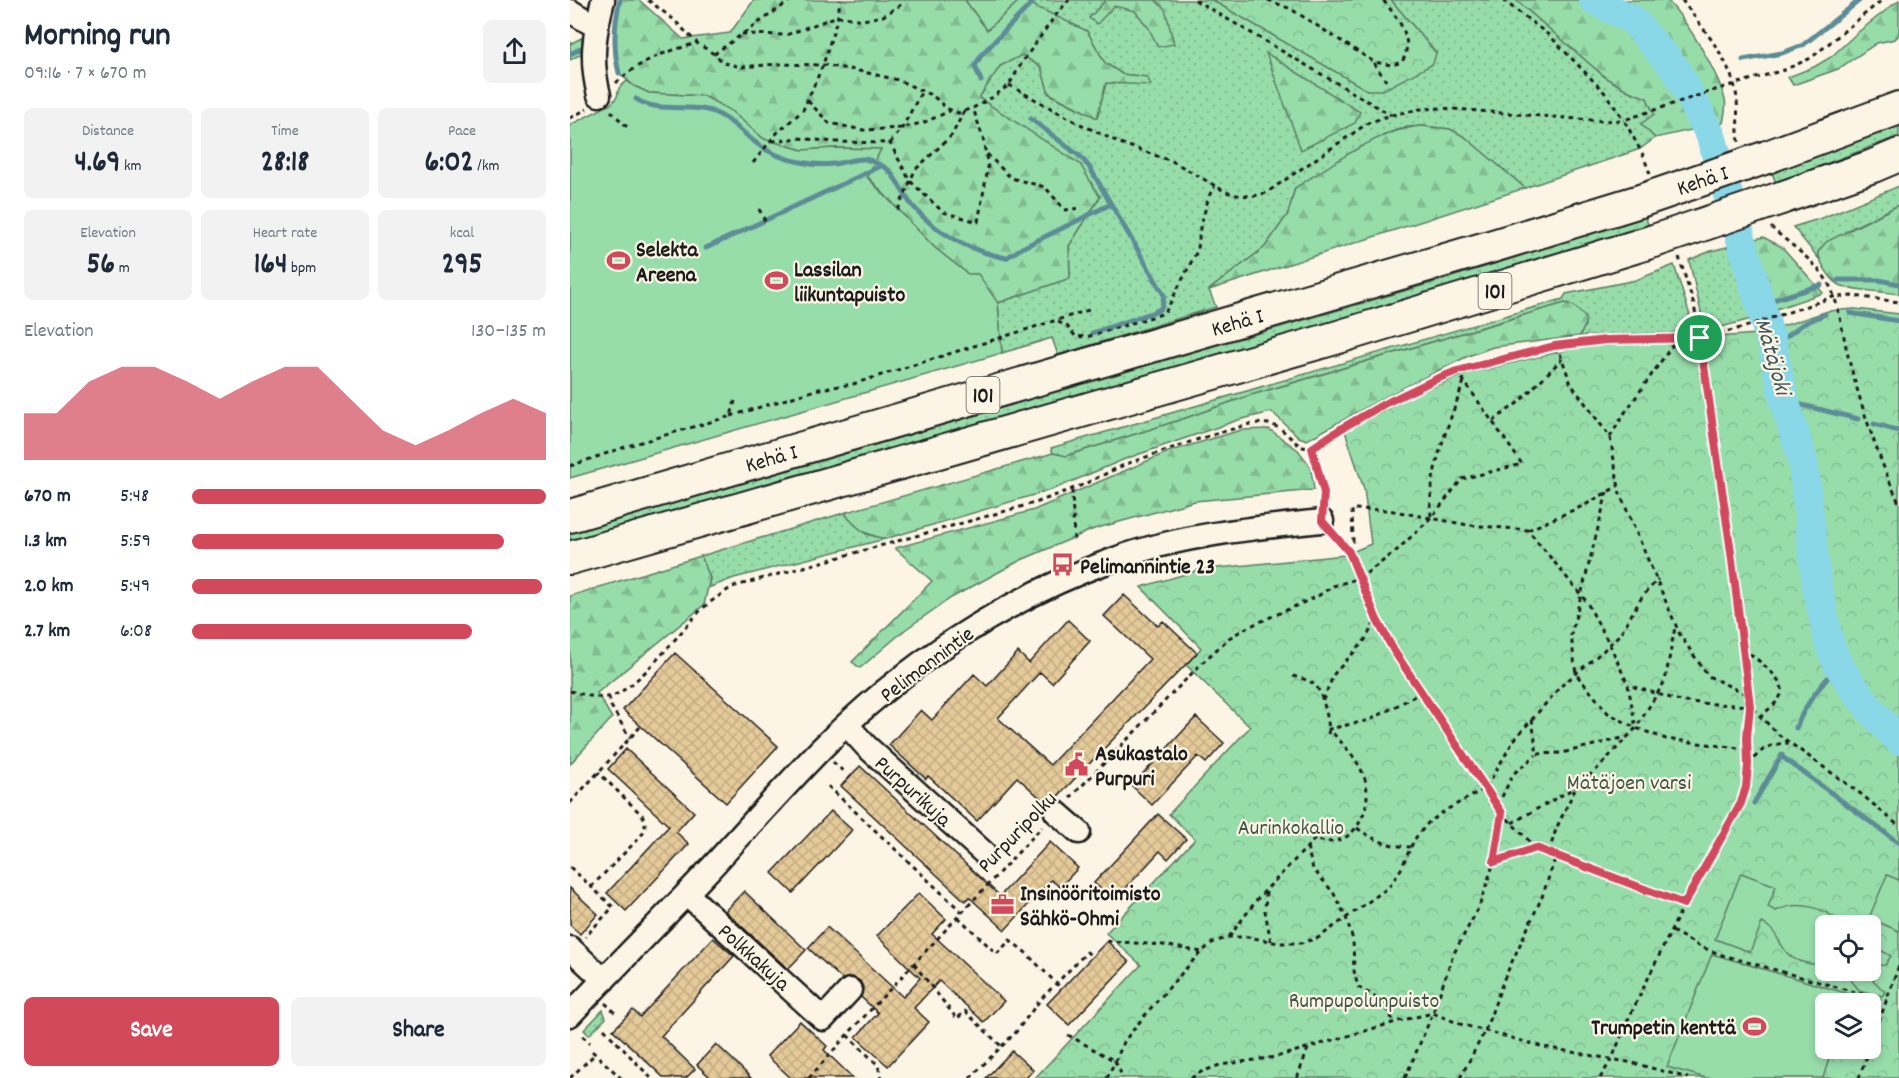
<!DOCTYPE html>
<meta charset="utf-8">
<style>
:root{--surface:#fff;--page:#f2f2f3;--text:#1f2937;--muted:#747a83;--accent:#d1495b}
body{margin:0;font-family:Dekko,sans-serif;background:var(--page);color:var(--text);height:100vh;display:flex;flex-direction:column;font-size:22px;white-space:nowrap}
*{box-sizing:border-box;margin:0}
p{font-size:20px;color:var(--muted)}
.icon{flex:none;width:33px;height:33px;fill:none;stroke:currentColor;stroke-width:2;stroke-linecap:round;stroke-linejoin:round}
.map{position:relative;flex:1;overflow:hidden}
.drawer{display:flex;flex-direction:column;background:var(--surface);width:570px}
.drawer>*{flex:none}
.tools{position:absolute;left:1245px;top:915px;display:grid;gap:12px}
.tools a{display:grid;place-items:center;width:66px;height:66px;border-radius:9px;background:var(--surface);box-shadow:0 3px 9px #0003;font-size:30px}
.pin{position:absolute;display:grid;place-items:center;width:51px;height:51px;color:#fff;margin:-26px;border:3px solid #fff;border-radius:50%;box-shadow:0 2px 6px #0007}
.round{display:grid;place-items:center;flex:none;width:63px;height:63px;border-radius:9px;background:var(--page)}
.summary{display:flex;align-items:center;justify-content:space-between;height:102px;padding:0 24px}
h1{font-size:33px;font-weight:800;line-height:45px}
.stats{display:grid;grid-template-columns:repeat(3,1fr);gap:9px;height:102px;padding:6px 24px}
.stats div{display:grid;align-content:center;border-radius:9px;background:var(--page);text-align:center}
.stats b{font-size:30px;font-weight:800}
.stats small{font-size:16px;font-weight:400}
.stats p{font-size:16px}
.chart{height:168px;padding:12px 24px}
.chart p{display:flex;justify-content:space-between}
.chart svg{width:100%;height:108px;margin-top:6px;fill:var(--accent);opacity:.7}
.primary-button{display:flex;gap:12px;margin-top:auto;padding:12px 24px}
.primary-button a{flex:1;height:69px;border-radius:9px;background:var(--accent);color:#fff;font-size:24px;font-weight:800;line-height:69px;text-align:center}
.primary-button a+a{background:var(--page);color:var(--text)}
ul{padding:0 24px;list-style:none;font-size:20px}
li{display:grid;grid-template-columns:96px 72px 1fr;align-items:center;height:45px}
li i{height:15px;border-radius:8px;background:var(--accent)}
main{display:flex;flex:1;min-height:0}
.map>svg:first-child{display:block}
</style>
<main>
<section class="drawer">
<div class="summary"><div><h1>Morning run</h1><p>09:16 · 7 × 670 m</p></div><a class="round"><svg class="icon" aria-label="share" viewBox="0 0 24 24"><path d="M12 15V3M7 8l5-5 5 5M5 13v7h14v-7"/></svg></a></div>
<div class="stats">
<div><p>Distance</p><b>4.69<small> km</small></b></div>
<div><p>Time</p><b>28:18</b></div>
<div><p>Pace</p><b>6:02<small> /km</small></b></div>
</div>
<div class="stats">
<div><p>Elevation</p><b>56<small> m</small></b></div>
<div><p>Heart rate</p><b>164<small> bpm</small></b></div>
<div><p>kcal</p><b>295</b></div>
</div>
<div class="chart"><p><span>Elevation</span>130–135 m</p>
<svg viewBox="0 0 160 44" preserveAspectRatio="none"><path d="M0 44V25L10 25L20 12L30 6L40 6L50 12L60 19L70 12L80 6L90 6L100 19L110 32L120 38L130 32L140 25L150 19L160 25V44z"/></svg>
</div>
<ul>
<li><b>670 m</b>5:48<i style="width:100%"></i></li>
<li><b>1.3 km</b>5:59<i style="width:88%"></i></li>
<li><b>2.0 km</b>5:49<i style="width:99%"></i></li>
<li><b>2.7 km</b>6:08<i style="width:79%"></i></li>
</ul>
<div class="primary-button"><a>Save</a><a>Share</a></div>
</section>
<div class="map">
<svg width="1329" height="1078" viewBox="0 0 1329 1078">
<defs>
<pattern id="grass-dots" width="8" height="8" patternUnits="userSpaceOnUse" patternTransform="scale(1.5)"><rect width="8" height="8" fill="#97ddaa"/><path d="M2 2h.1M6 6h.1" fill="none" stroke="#82bd92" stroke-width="1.8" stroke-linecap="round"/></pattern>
<pattern id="forest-firs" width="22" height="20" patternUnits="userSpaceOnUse" patternTransform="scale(1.5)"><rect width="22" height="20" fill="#97ddaa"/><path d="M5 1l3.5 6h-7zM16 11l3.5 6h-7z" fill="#82bd92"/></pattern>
<pattern id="park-crowns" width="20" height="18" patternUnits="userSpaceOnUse" patternTransform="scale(1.5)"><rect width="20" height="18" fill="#97ddaa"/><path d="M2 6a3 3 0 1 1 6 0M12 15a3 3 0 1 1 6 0" fill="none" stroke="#82bd92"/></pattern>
<pattern id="building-cross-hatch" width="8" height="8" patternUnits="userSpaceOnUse" patternTransform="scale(1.5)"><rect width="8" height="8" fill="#e5ca9a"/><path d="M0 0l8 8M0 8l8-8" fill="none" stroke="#c4ad84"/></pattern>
</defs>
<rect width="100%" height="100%" fill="#fcf5e5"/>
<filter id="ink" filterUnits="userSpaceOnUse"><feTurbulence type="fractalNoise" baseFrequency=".0167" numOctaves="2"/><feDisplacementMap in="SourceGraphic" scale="12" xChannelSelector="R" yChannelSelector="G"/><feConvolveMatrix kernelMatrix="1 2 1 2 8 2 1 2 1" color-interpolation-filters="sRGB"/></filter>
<g filter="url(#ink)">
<path fill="url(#grass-dots)" stroke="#5a7c63" stroke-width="1.5" d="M452,0h190l155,90 69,-37 -45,-53h125l90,78 23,13 18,7 7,16 -12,10 13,14 -15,11 -115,39 -60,-51 -15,-8 -28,-3 -15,1 -19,6 -93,55 -7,26 -23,33 -56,43 7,17 -158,48 -6,-17 -50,15 -4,-50 72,-25 -1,-32 31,-49 -122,-99 22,-32 22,-11 19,12 8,27 48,24 9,-35 41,-6 -25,-3 -17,-11 -18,-32z
M1329,126v10l-123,47 -4,-10z
M1329,186v19l-47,23 -34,24 1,7 -26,-32 29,-9z
M1075,217l4,9 -113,38 -966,280v-11l879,-255z
M1165,245l24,72 -49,13 -6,-5 -15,-65 22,-9z
M1104,265l18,57 -6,7 -14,4 -92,3 5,-11 -20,-22 -317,93 -68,24 -114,36 -13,-3 -2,-5 512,-149 3,-5 70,-14z
M277,512l-1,3 20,19 19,5 -151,39 -26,10 2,-10 -9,-22z
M33,1010l3,8 -17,17 -5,-5z"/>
<path fill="url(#forest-firs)" stroke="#5a7c63" stroke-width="1.5" d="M50,0h19l44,39 47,-6 24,-33h211l22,30 33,-30h2l65,31 18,32 17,11 25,3 4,8 -45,-2 -9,35 -48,-25 -8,-26 -19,-12 -22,11 -21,32 101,66 20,33 -31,49 1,32 -72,25 -11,15 -19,-44 -33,-26 -68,-72 14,-27 -45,-1 -33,2 -39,-11 -33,-28 -27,-15 -55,-3 -15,-7 -15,-13 -4,-17 1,-40z
M536,0h49l10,9 9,35 -16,3 -10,-20 -13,-16 -21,-5 -17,18 -8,-6z
M946,0h151c20,21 51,72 58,100 2,7 -1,16 -2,23l-68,15 -14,-14 13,-10 -7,-16 -18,-7 -23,-13z
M1329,0v35l-4,4 -18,4 -39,26 -45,16 -5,-8 26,-10 17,-10 26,-24z
M19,34l-4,18 -15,8v-16z
M696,53l94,59 -5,11 -54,27z
M852,126l28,3 15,8 60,51 -316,102 56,-43 23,-33 7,-26c37,-23 83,-59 127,-62z
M1329,205v89c-17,-3 -41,-3 -57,-8 -11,-4 -22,-23 -24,-34l8,-10z
M1193,237l19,10 41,46 -47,16 -24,-69z
M995,303l9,3 11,11v8l-5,11 -87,11 -25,9 -83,41 -78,43 -8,-3 -27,-25 -34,8 -113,39 -71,30 -169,50c-19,-5 -26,-8 -39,-24l1,-3 206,-59 13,3 114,-36 68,-24z
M699,429l29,21 13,17 3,23 -119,11 -101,28 -75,32 -68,37 -45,31 -46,39 -8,-6 80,-81 -37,-33 139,-38 134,-58 73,-22z
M131,556l9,22 -6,27 -107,88 15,25 -42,46v-168z"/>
<path fill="url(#park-crowns)" stroke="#5a7c63" stroke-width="1.5" fill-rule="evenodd" d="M642,0h179l45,53 -3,11 -50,26h-16z
M1285,309l44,5v764h-864l106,-113 -35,-32 89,-94 -26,-25 81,-87 -64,-62 15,-17 -60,-61 58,-17 146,-15 26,-11 -7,-55 -19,-58 67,-36 53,-21 114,-27 179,-13 70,-23zM1256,926h44v44h-44zM1256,1004h44v44h-44z"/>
<path fill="#97ddaa" stroke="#5a7c63" stroke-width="1.5" d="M395,0h55l-33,30z
M57,81l7,5 15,7 55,3 27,15 33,28 38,11 34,-2 45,1 -14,28 68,71 33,26h10l20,29 4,50 -432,125v-353l41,-21 6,-7 2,-9z
M1171,873l35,13 -8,21 8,4c24,-12 49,-3 68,14l-18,1 -1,39c-12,-1 -26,-1 -36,-10 -11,-11 -12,-26 -27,-32l-12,29 -35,-13z
M1317,875l12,5v51l-30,-13z
M1300,944l21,12 -6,9 -14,1z
M1142,954l137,40 -3,9 -20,1v44l6,1 -9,29h-117l-39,-11z
M1269,971h25l21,21 -3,4 -23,-6 -9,-11z"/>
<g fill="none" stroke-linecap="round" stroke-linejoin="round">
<path stroke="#5d8c96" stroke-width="5" d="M0,54l14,-7
M1173,60l39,-7 21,-8 57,-45
M49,73c-6,-24 -5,-49 1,-73
M411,81l-6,-15 7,-12 53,-54
M66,99c23,15 50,4 75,12 17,6 28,18 41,29 15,12 31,19 49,22 11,3 22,3 32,2 10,-1 22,-6 32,-5 5,1 16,6 21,9 9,6 18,28 26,37 24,29 59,46 94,53l16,-10 89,-44
M461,119l50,38 9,11 74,127 -2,12 -5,4 -65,22
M136,248l175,-82
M1268,280h41l20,4
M1190,304l61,-19
M1280,313l49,8
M1202,345l11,-6 20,-15 22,-10
M1215,403l17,2 56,14
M1304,424l25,7
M1226,728c9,-24 25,-44 43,-62
M1211,756l118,87
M1184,803l28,-48"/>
<path stroke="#89d7e7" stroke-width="30" d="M1024,0l39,20 44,51 34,65 61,209 13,58 18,58 14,126 13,59 9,20 14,21 21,27 25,26"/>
</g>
<path fill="url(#building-cross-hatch)" stroke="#1c1c1c" stroke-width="1.5" d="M554,595l34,31 5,-5 34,32 -142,146 -9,4 -29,-26 -40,44 -49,-45 -2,3 -37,-34 32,-35 11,10 42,-46 13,12 31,-34 11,11 39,-43 22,21 -38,42 -12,-11 -42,46 52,47 100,-106 -46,-43z
M105,653l103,93 -52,57 -103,-93z
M626,717l28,26 -18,20 -8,-7 -46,49 -20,-19z
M56,749l68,63 -18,20 13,12 -63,67 -19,-18 62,-67 -61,-57z
M290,766l140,130 50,-54 28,26 -18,19 -9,-7 -46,50 -36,-33 -4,4 -124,-115z
M261,811l21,19 -59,63 -21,-20z
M588,814l28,25 -18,20 -8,-8 -46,50 -20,-18z
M0,888l28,26 -18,20 -10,-9z
M174,891l62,59 -18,19 -63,-58z
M349,893l27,26 -14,15 72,67 -20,21 -45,-41 -25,27 15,14 -41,44 -32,-29 22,-24 -17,-16 2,-10 -3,-6 -8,-4 -10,2 -34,-31 19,-21 76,70 17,-19 -43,-42z
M143,938l21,18 -73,80 34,33 -9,9h-22l-51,-48 20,-20 7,7z
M537,941l22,21 -60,63 -22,-21z
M230,1021l27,25 -3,4 29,28h-62l-24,-22z
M146,1044l16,15 19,19h-40l-14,-13z
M442,1051l21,19 -7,8h-40z"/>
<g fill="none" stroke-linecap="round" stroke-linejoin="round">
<defs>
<path id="minor" d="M0,11l27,16
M29,95c-9,-35 -5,-60 4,-95
M277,725l19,21 117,106
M486,812l23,20
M117,894l136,125 27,-29
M0,948l34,32
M0,1015c46,-49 93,-96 139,-145 37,-40 73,-81 111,-120 83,-84 184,-151 295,-191 66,-24 137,-31 207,-38"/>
<path id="highway" d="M1197,157l132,-49
M1211,198l92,-32 26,-11
M0,516l923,-270 147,-45
M0,558l765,-220 319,-97"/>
</defs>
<use href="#minor" stroke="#1c1c1c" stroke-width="27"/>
<use href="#highway" stroke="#1c1c1c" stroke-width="36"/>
<path stroke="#1c1c1c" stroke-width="3" stroke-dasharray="4.5 4.5" stroke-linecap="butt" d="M78,0l25,19 24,24 17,11 10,9 17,4 37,-3 45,1 32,5 43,10 35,16 13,12 12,5 15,-5 20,-11 16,-12 14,-24 32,-45 14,-16
M625,0l196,115
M698,0l23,9 83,53 18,3 10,-3c13,-24 -4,-43 -19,-62
M933,0l47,36 55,57 19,27
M1112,0c21,29 51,62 55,99 1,15 0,29 2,43
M172,34l44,1 52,-19 25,4 20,-4 22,-14
M144,54l77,-54
M804,63l12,18
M46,83c26,-24 47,-30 81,-40
M439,85l67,37 44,21 54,19 52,30 11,3 17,1 12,-3 102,-70 23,-8 30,-6 20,-1 162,13 21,-1
M238,101l21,22 34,7 39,-2 23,-6 25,-11
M41,111l19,19
M0,118l17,-9
M202,141l27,-3 35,4 56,1 20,38 33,31 35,10 10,-54 -5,-30 -10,-30
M320,143l12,-15 20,-37
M417,154l24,24 34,9 20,23 15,-2
M183,163l22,-28 28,-25 20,-45 15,-49 2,-16
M1080,174l-7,-19 -19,-35 94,-31 66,-19 27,-12 71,-58
M189,209l7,14
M328,210l17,-40 37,-35 12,-24
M1201,227c17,16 44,34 56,54 12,19 16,56 22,79 13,49 29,97 50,143
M1109,257l15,48 6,33 31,214 19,154 29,29 82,59 38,32
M488,322l9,4 9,11 14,-1 75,-23 33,-64 2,-21 9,-32 6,-11
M987,345l14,39 39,53 10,57 60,141 28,41 40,19
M161,416l88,-27 34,-5 239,-75
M923,421l26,-19 43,-43
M1040,437l14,-23 52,-74
M742,448l12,45 -1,8
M0,466l61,-21 100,-29 4,-15
M502,490l2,52
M1037,492l-36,143 5,39 32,39 28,15
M861,516c-4,-43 19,-94 33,-135
M958,530l57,-25 33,-19
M765,536l14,16 27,68 18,31 108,162 34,35 148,56
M776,548l7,-7 -1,-32 36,1 80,15 60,5 58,71 24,44 18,40 8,43 30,11 81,10
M1173,648c10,9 40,29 39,43 -1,10 -15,19 -22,26
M723,676c7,2 17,4 23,10 6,7 15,39 12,48
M0,691c13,3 28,9 41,5 26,-6 71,-67 91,-87 9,-8 20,-15 30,-22l306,-85 42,-16 46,-22 73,-25 54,-16 18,1 10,5 20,18 11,1 30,-20 42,-24 52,-25 34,-11 84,-22 52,-6 94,-2 45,-11 88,-30 21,-1 45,6
M39,697l2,9 19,32
M753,700l11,-26 31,-34 11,-20
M962,719l5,35 25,-1 64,-16
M263,762l10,9
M1178,765c13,-15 19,-21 41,-22
M258,786l134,126
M500,798l133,-136 26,-24 17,-10 72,-32 15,-10 27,-8 35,-26 36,-34 31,-39 60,-15 -65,-93
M0,803l70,-76
M928,805l15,-31 23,-19
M942,823l64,-36 21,-18 39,-41 29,-47 10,-54
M787,828c20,14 29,17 53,19
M737,847l6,22 20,23 13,25 7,23 1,31 4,16 24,14 12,21
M979,852l7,-23 19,-40
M924,862l42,-14
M0,867l43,40 -28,30
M21,887l50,-51c5,-8 5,-13 2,-20l-45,-44
M696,892l-1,19 6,31
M388,917l39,37 13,-14 15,12 37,37
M1102,931l27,15 23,9 165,46
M659,937l30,-40 56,-58c38,15 62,-33 48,-65 -6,-16 -22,-32 -34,-45l41,-9 52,-28
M537,941l56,4 39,7
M344,964l43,55 8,-8 36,35
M35,1003l12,11
M34,1029l47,49
M277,1035l31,30 3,13
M498,1035l47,26 8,17
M12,1036l8,7
M1300,1047l29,-82
M22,1051l29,27
M0,1078l25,-24
M239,1078l38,-43 195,-208
M400,1078l46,-46 24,-32 47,-48 5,5
M537,1078l18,-38 25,-31 47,-53 15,-13 17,-6h20l29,6h23l17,-5 71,-51 12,-18 13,-29 14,-17 18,-13 40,-22 28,-48 47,-54 42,-35 17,-17 22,-37 16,-18
M621,1078l10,-6 19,-7 56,-8 123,-36 34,-8 27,11 84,23 89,16 55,15
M727,1078l12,-32
M835,1078l28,-65 20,-58 26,-48 15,-45 8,-48
M890,1078l25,-47 19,-52 38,-82 14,-41
M1030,1078l12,-19 15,-37 57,-118 57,-101c7,-25 4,-42 6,-68 0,-10 2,-20 3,-29l-66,-4 -56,-17
M1289,1078l11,-30"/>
<use href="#minor" stroke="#fcf5e5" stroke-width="22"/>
<use href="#highway" stroke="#fcf5e5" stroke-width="32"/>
<defs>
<path id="highway-bridge" d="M1070,201l127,-44
M1084,241l127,-43"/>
</defs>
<use href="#highway-bridge" stroke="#1c1c1c" stroke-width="36" stroke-linecap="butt"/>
<use href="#highway-bridge" stroke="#fcf5e5" stroke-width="32"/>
</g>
</g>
<g fill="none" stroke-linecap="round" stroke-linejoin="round" filter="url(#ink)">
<defs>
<path id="route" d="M1130,338l31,214 19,154 -3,31 1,28 -2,22 -5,16 -57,101 -148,-56 -42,14 8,-49 -108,-162 -17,-31 -28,-68 -27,-31 2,-28 -12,-45 30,-20 42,-24 52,-25 21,-8 97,-25 52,-6z"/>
</defs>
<use href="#route" stroke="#fff" stroke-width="12"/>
<use href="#route" stroke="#d1495b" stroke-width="8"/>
</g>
<defs>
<symbol id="stadium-bare" viewBox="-9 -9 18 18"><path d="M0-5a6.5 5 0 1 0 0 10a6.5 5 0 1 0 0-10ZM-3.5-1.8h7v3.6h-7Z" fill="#d1495b" stroke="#fcf5e5" stroke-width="2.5" paint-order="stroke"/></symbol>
<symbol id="bus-bare" viewBox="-9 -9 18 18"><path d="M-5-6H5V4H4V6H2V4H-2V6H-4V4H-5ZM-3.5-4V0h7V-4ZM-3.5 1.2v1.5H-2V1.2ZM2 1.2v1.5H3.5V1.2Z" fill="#d1495b" stroke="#fcf5e5" stroke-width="2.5" paint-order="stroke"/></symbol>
<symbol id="civic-bare" viewBox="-9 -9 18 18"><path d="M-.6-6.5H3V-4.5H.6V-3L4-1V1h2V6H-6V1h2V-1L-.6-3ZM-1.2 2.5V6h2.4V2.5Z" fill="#d1495b" stroke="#fcf5e5" stroke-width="2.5" paint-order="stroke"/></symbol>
<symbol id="office-bare" viewBox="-9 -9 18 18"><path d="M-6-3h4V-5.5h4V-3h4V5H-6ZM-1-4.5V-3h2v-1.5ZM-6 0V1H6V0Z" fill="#d1495b" stroke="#fcf5e5" stroke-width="2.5" paint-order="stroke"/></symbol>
</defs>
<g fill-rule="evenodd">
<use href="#stadium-bare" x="32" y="244" width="33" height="33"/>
<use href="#stadium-bare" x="190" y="264" width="33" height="33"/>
<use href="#bus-bare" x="476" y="548" width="33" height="33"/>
<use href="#civic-bare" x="490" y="748" width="33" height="33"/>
<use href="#office-bare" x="416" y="888" width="33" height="33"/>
<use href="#stadium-bare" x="1168" y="1010" width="33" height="33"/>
</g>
<g text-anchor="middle" stroke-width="4.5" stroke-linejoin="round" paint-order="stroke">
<g fill="#fcf5e5" stroke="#5f5d58" stroke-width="1.5">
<rect x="908.5" y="273" width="33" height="36" rx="4.5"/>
<rect x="396.5" y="377" width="33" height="36" rx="4.5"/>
</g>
<g font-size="21" font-weight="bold" fill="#1c1c1c">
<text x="925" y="298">101</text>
<text x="413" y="402">101</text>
</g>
<g font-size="22" fill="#1c1c1c" stroke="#fcf5e5">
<text transform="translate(1132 179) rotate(-19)" y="8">Kehä I</text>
<text transform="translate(667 321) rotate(-16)" y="8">Kehä I</text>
<text transform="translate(201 457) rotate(-16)" y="8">Kehä I</text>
<text transform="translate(356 663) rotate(-37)" y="8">Pelimannintie</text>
<text transform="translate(344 790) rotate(42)" y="8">Purpurikuja</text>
<text transform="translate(446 831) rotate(-46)" y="8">Purpuripolku</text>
<text transform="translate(185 956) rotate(42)" y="8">Polkkakuja</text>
</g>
<g font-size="22" font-weight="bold" fill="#1c1c1c" stroke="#fcf5e5" text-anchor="start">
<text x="66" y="256">Selekta<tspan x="66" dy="25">Areena</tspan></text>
<text x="224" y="276">Lassilan<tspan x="224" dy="25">liikuntapuisto</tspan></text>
<text x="510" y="573">Pelimannintie 23</text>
<text x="525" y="760">Asukastalo<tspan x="525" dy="25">Purpuri</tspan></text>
<text x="450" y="900">Insinööritoimisto<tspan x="450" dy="25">Sähkö-Ohmi</tspan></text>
<text x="1166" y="1034" text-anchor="end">Trumpetin kenttä</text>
</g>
<g font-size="22" fill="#415647" stroke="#fcf5e5">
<text x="1059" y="789">Mätäjoen varsi</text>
<text x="721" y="834">Aurinkokallio</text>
<text x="794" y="1007">Rumpupolunpuisto</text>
</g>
<g font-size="24" font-style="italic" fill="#3d5459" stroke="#fcf5e5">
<text transform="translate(1204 356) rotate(74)" y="8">Mätäjoki</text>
</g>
</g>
</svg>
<div class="tools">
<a><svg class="icon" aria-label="locate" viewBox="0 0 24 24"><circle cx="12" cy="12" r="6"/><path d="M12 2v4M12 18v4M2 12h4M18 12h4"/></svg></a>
<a><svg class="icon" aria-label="layers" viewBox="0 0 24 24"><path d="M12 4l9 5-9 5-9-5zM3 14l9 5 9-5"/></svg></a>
</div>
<div class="pin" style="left:1130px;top:338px;background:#1e9e55"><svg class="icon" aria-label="arrive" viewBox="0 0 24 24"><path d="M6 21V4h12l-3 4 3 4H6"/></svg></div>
</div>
</main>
